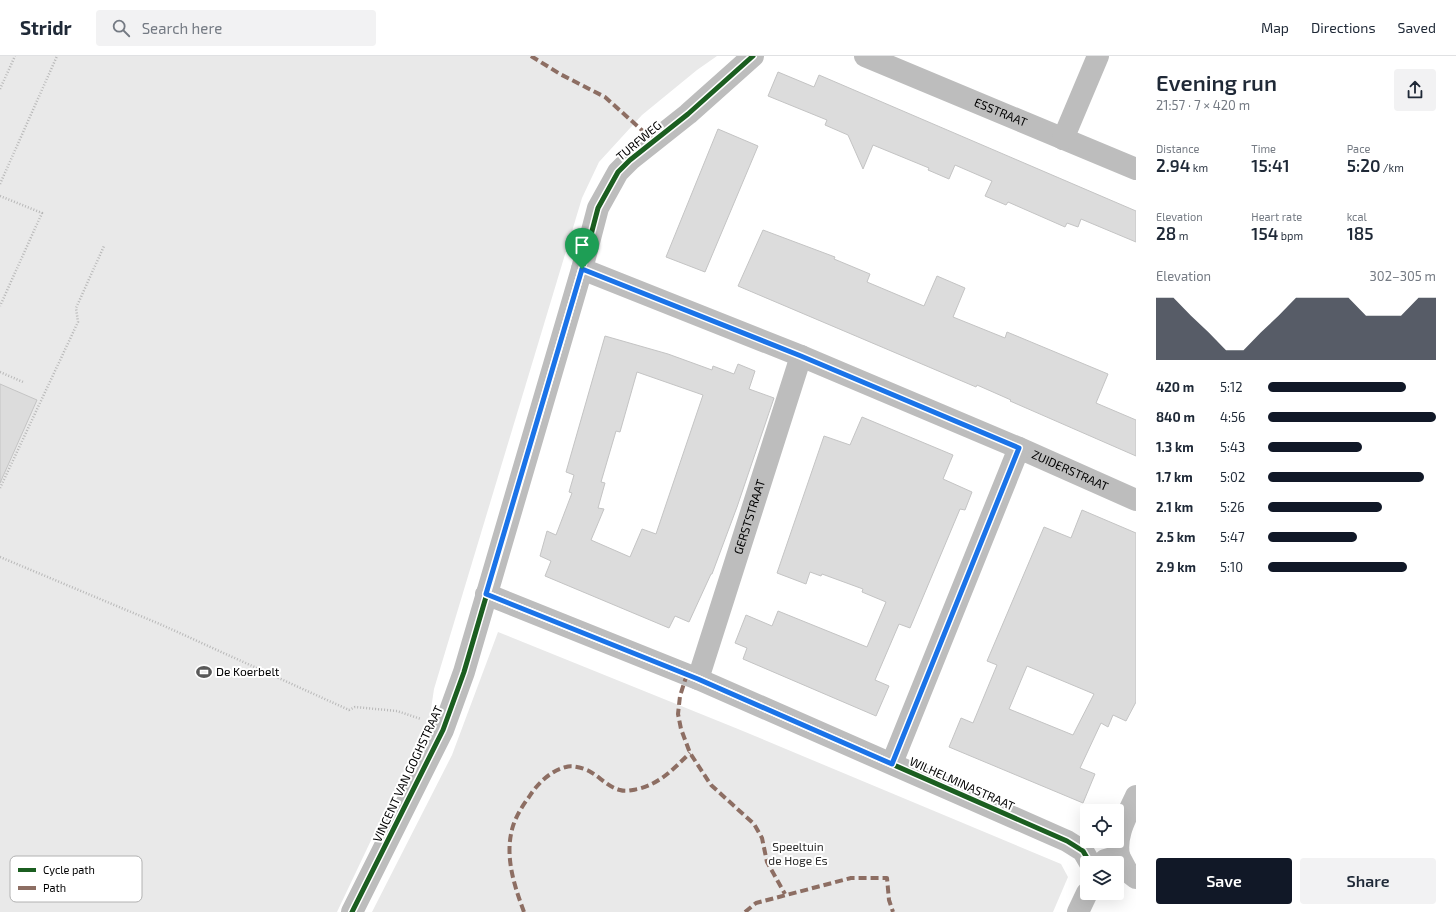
<!DOCTYPE html>
<meta charset="utf-8">
<style>
:root{--surface:#fff;--page:#f2f2f3;--text:#1f2937;--muted:#747a83;--line:#e0e1e3;--accent:#111827}
body{margin:0;font-family:"Exo 2",sans-serif;background:var(--page);color:var(--text);height:100vh;display:flex;flex-direction:column;font-size:15px;white-space:nowrap}
*{box-sizing:border-box;margin:0}
p{font-size:13px;color:var(--muted)}
.icon{flex:none;width:22px;height:22px;fill:none;stroke:currentColor;stroke-width:2;stroke-linecap:round;stroke-linejoin:round}
.map{position:relative;flex:1;overflow:hidden}
.side{display:flex;flex-direction:column;background:var(--surface);width:320px}
.side>*{flex:none}
.fabs{position:absolute;left:1080px;top:748px;display:grid;gap:8px}
.fabs a{display:grid;place-items:center;width:44px;height:44px;border-radius:4px;background:var(--surface);box-shadow:0 4px 16px #0002;font-size:20px}
.pin{position:absolute;display:grid;place-items:center;width:34px;height:34px;color:#fff;margin:-41px -17px;border-radius:50% 50% 50% 0;rotate:-45deg;box-shadow:0 0 4px #0007}
.pin .icon{rotate:45deg}
.round{display:grid;place-items:center;flex:none;width:42px;height:42px;border-radius:4px;background:var(--page)}
.overview{display:flex;align-items:center;justify-content:space-between;height:68px;padding:0 20px}
h1{font-size:22px;font-weight:600;line-height:30px}
.metrics{display:grid;grid-template-columns:repeat(3,1fr);gap:6px;height:68px;padding:4px 20px}
.metrics div{display:grid;align-content:center}
.metrics b{font-size:17px;font-weight:600}
.metrics small{font-size:11px;font-weight:400}
.metrics p{font-size:11px}
.chart{height:112px;padding:8px 20px}
.chart p{display:flex;justify-content:space-between}
.chart svg{width:100%;height:72px;margin-top:4px;fill:var(--accent);opacity:.7}
.cta{display:flex;gap:8px;margin-top:auto;padding:8px 20px}
.cta a{flex:1;height:46px;border-radius:4px;background:var(--accent);color:#fff;font-size:16px;font-weight:600;line-height:46px;text-align:center}
.cta a+a{background:var(--page);color:var(--text)}
ul{padding:0 20px;list-style:none;font-size:13px}
li{display:grid;grid-template-columns:64px 48px 1fr;align-items:center;height:30px}
li i{height:10px;border-radius:5px;background:var(--accent)}
header{display:flex;align-items:center;gap:24px;box-sizing:border-box;height:56px;padding:0 20px;background:var(--surface);border-bottom:1px solid var(--line)}
header strong{font-size:19px}
nav{display:flex;gap:22px;margin-inline-start:auto;font-size:14px}
.search{width:280px;height:36px;background:var(--page);display:flex;align-items:center;gap:10px;box-sizing:border-box;padding:0 14px;border-radius:4px;color:var(--muted);font-size:15px}
main{display:flex;flex:1;min-height:0}
.map>svg:first-child{display:block}
</style>
<header>
<strong>Stridr</strong>
<div class="search"><svg class="icon" aria-label="search" viewBox="0 0 24 24"><circle cx="10" cy="10" r="6"/><path d="M15 15l6 6"/></svg>Search here</div>
<nav><a>Map</a><a>Directions</a><a>Saved</a></nav>
</header>
<main>
<div class="map">
<svg width="1136" height="856" viewBox="0 0 1136 856">
<rect width="100%" height="100%" fill="#fff"/>
<path fill="#e9e9e9" d="M0,0h717l-20,14 -55,45 -43,47 -17,36 -148,491 -4,27 -93,196h-337z
M498,576l240,97 323,135 7,13 -15,35h-681l80,-157z"/>
<path fill="#dcdcdc" stroke="#c4c4c4" fill-rule="evenodd" d="M778,16l36,15 5,-12 317,136v31l-55,-23 -3,8 -11,-4 -2,4 -57,-25 -2,3 -21,-9 7,-15 -37,-16 -6,14 -21,-9 1,-2 -56,-23 -10,24 -15,-34 -23,-10 2,-5 -59,-24z
M718,73l40,17 -53,126 -39,-15z
M763,174l72,27 -1,2 36,15 -3,8 57,24 13,-30 28,12 -12,29 52,21 2,-6 101,42 -12,29 40,17v36l-126,-55 1,-1 -34,-15 -1,2 -238,-101z
M605,280l63,18 44,16 1,-4 21,8 4,-10 17,7 -6,18 25,9 -37,109 -25,67h-1l-22,48 -14,-6 -6,12 -124,-52 6,-15 -11,-5 7,-25 9,4 16,-42 -3,-1 5,-17 -8,-3zM637,316l66,23 -47,139 -14,-5 -12,28 -39,-17 13,-31 -6,-1 7,-25 -4,-1 15,-51 4,1z
M0,328l37,16 -37,83z
M862,361l91,38 -10,24 29,13 -7,18 -5,-1 -50,119 -11,-4 -24,56 14,6 -13,30 -133,-57 4,-11 -12,-5 11,-28 26,11 6,-15 89,36 19,-45 -24,-10 1,-3 -41,-15 -1,2 -11,-4 -4,12 -29,-11 47,-137 26,9z
M1082,454l54,23v169l-10,19 -13,-6 -5,12 -7,-4 -21,45 15,6 -12,29 -134,-56 12,-29 12,5 24,-58 -10,-4 57,-134 27,11zM1027,610l67,28 -21,41 -64,-26z"/>
<g fill="none" stroke-linecap="round" stroke-linejoin="round">
<path stroke="#b8b8b8" stroke-width="2.5" stroke-dasharray="1 2" stroke-linecap="butt" d="M0,33l15,-33
M0,128l57,-128
M0,140l42,17 -42,93
M0,316l23,10
M0,432l78,-166 -2,-14 28,-62
M0,501l162,68 187,85 6,-3 42,4 24,8"/>
<g stroke="#bdbdbd" stroke-width="22">
<path id="s1" d="M865,0l271,113"/>
<path d="M1063,83l35,-83"/>
<path id="s2" d="M582,213l219,87 218,92 117,52"/>
<path d="M486,538l212,85 369,162 16,10 7,12"/>
<path id="s3" d="M698,623l103,-323"/>
<path d="M892,707l127,-315"/>
<path d="M1119,800c-4,-22 8,-40 17,-60"/>
<path d="M1105,804l14,-4 8,15 9,7"/>
<path d="M352,856l91,-182 21,-58 118,-403 16,-61 20,-36 12,-12 58,-46 65,-58"/>
<path d="M1078,856l9,-19"/>
</g>
<path stroke="#8d6e63" stroke-width="4" stroke-dasharray="8 4" stroke-linecap="butt" d="M531,0l29,18 45,23 49,44
M687,618l-7,22 -2,18 3,15 9,24 21,32 43,39 8,14 5,24 18,32
M524,856c-10,-27 -20,-57 -11,-86 3,-10 10,-21 16,-29 8,-13 21,-26 37,-30 6,-2 17,1 23,4 11,6 19,16 31,19 6,2 12,0 18,-1 23,-6 35,-20 52,-36
M745,856l11,-9 95,-25h36l2,22 4,12"/>
<defs>
<path id="cycleway" d="M486,538l212,85 369,162 16,10 7,12
M352,856l91,-182 21,-58 118,-403 16,-61 20,-36 12,-12 58,-46 65,-58"/>
</defs>
<use href="#cycleway" stroke="#fff" stroke-width="8"/>
<use href="#cycleway" stroke="#1b5e20" stroke-width="5"/>
</g>
<g fill="none" stroke-linecap="round" stroke-linejoin="round">
<defs>
<path id="route" d="M582,213l219,87 218,92 -127,316 -194,-85 -212,-85z"/>
</defs>
<use href="#route" stroke="#fff" stroke-width="8"/>
<use href="#route" stroke="#1a73e8" stroke-width="5"/>
</g>
<defs>
<symbol id="stadium-bare" viewBox="-9 -9 18 18"><path d="M0-5a6.5 5 0 1 0 0 10a6.5 5 0 1 0 0-10ZM-3.5-1.8h7v3.6h-7Z" fill="#595959" stroke="#fff" stroke-width="2.5" paint-order="stroke"/></symbol>
</defs>
<g fill-rule="evenodd">
<use href="#stadium-bare" x="193" y="605" width="22" height="22"/>
</g>
<g text-anchor="middle" stroke-width="4" stroke-linejoin="round" paint-order="stroke">
<g font-size="12" fill="#000" stroke="#fff">
<text dy="4" stroke="none"><textPath href="#s1" startOffset="147">ESSTRAAT</textPath></text>
<text transform="translate(639 85) rotate(-40)" y="4">TURFWEG</text>
<text dy="4" stroke="none"><textPath href="#s2" startOffset="528">ZUIDERSTRAAT</textPath></text>
<text dy="4" stroke="none"><textPath href="#s3" startOffset="170">GERSTSTRAAT</textPath></text>
<text transform="translate(408 718) rotate(-65)" y="4">VINCENT VAN GOGHSTRAAT</text>
<text transform="translate(962 728) rotate(24)" y="4">WILHELMINASTRAAT</text>
</g>
<g font-size="12" fill="#000" stroke="#fff" text-anchor="start">
<text x="216" y="620">De Koerbelt</text>
</g>
<g font-size="12" fill="#2e2e2e" stroke="#fff">
<text x="798" y="795">Speeltuin<tspan x="798" dy="14">de Hoge Es</tspan></text>
</g>
</g>
<rect x="10" y="800" width="132" height="46" rx="6" fill="#fff" stroke="#b2b2b2" stroke-width="1"/>
<rect x="18" y="812" width="18" height="4" fill="#1b5e20"/>
<rect x="18" y="830" width="18" height="4" fill="#8d6e63"/>
<g font-size="11" fill="#000">
<text x="43" y="818">Cycle path</text>
<text x="43" y="836">Path</text>
</g>
</svg>
<div class="fabs">
<a><svg class="icon" aria-label="locate" viewBox="0 0 24 24"><circle cx="12" cy="12" r="6"/><path d="M12 2v4M12 18v4M2 12h4M18 12h4"/></svg></a>
<a><svg class="icon" aria-label="layers" viewBox="0 0 24 24"><path d="M12 4l9 5-9 5-9-5zM3 14l9 5 9-5"/></svg></a>
</div>
<div class="pin" style="left:582px;top:213px;background:#1e9e55"><svg class="icon" aria-label="arrive" viewBox="0 0 24 24"><path d="M6 21V4h12l-3 4 3 4H6"/></svg></div>
</div>
<section class="side">
<div class="overview"><div><h1>Evening run</h1><p>21:57 · 7 × 420 m</p></div><a class="round"><svg class="icon" aria-label="share" viewBox="0 0 24 24"><path d="M12 15V3M7 8l5-5 5 5M5 13v7h14v-7"/></svg></a></div>
<div class="metrics">
<div><p>Distance</p><b>2.94<small> km</small></b></div>
<div><p>Time</p><b>15:41</b></div>
<div><p>Pace</p><b>5:20<small> /km</small></b></div>
</div>
<div class="metrics">
<div><p>Elevation</p><b>28<small> m</small></b></div>
<div><p>Heart rate</p><b>154<small> bpm</small></b></div>
<div><p>kcal</p><b>185</b></div>
</div>
<div class="chart"><p><span>Elevation</span>302–305 m</p>
<svg viewBox="0 0 160 44" preserveAspectRatio="none"><path d="M0 44V6L10 6L20 17L30 27L40 38L50 38L60 27L70 17L80 6L90 6L100 6L110 6L120 17L130 17L140 17L150 6L160 6V44z"/></svg>
</div>
<ul>
<li><b>420 m</b>5:12<i style="width:82%"></i></li>
<li><b>840 m</b>4:56<i style="width:100%"></i></li>
<li><b>1.3 km</b>5:43<i style="width:56%"></i></li>
<li><b>1.7 km</b>5:02<i style="width:93%"></i></li>
<li><b>2.1 km</b>5:26<i style="width:68%"></i></li>
<li><b>2.5 km</b>5:47<i style="width:53%"></i></li>
<li><b>2.9 km</b>5:10<i style="width:83%"></i></li>
</ul>
<div class="cta"><a>Save</a><a>Share</a></div>
</section>
</main>
